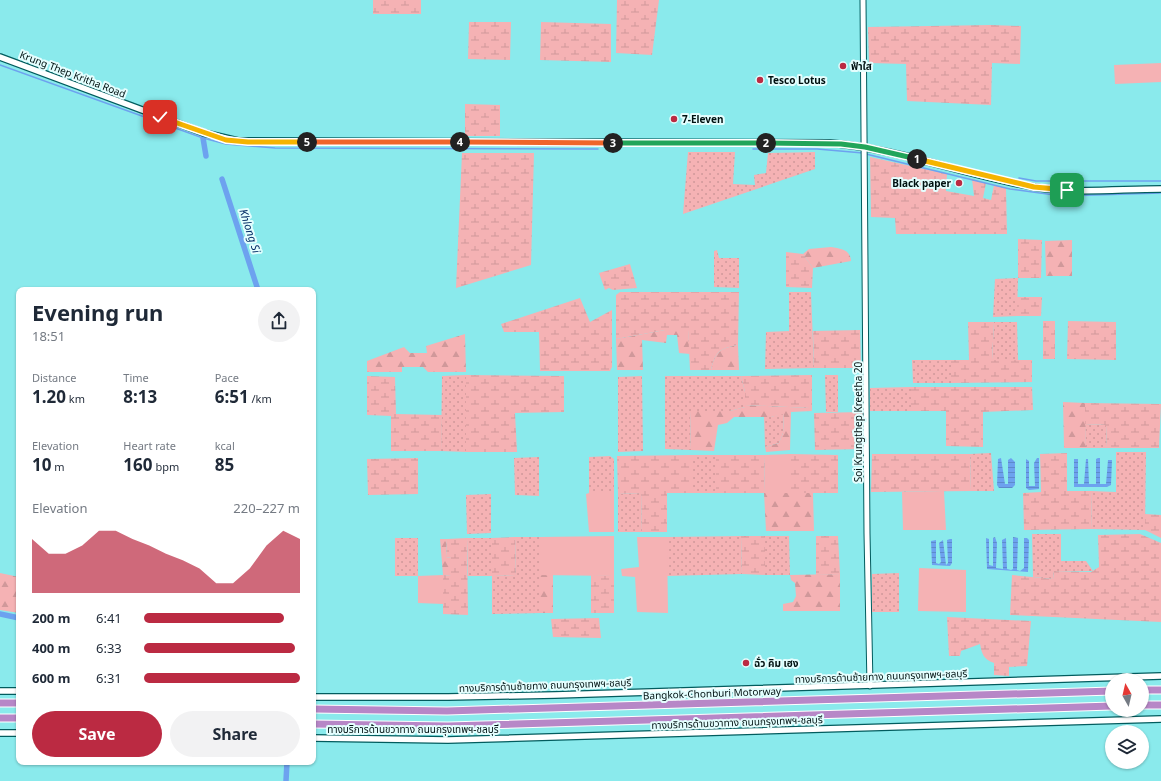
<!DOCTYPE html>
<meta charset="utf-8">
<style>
:root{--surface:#fff;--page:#f2f2f3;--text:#1f2937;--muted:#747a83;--accent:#bb2a42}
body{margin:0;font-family:"Noto Sans","Noto Sans Thai",sans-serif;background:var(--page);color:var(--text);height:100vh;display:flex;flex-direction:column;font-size:15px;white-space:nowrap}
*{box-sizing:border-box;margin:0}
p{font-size:13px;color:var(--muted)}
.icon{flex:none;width:22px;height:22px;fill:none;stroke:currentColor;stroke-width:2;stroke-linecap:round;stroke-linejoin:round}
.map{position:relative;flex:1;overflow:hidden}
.sheet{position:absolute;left:16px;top:287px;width:300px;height:478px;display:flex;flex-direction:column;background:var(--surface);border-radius:8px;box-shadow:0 1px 3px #0004}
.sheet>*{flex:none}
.needle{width:26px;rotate:352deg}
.tools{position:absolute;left:1105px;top:673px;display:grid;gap:8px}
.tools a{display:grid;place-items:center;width:44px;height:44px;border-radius:50%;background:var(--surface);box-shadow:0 1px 3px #0004;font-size:20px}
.pin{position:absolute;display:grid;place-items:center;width:34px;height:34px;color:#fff;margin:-17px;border-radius:8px;box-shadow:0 2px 6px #0006}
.km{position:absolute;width:20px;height:20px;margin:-10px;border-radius:50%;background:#222;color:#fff;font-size:11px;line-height:20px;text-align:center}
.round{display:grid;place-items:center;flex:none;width:42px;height:42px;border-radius:21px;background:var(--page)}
.overview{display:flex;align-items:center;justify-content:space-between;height:68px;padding:0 16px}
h1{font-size:22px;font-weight:700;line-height:30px}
.metrics{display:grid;grid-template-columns:repeat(3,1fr);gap:6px;height:68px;padding:4px 16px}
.metrics div{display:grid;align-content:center}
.metrics b{font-size:17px;font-weight:700}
.metrics small{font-size:11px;font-weight:400}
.metrics p{font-size:11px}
.chart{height:112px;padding:8px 16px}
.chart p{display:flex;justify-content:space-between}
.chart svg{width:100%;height:72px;margin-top:4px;fill:var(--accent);opacity:.7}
.primary-button{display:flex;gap:8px;margin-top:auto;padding:8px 16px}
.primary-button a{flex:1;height:46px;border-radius:24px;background:var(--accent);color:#fff;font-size:16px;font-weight:700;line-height:46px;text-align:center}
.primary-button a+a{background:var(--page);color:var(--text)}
ul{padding:0 16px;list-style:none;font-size:13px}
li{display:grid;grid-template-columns:64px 48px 1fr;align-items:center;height:30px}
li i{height:10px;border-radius:5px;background:var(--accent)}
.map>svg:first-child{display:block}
</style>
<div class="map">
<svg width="1161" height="781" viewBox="0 0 1161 781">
<defs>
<pattern id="grass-dots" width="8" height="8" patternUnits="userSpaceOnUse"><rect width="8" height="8" fill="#f5b2b4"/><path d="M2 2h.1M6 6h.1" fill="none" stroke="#d0989a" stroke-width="1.8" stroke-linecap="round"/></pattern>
<pattern id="forest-firs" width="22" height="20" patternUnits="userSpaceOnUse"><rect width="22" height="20" fill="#f5b2b4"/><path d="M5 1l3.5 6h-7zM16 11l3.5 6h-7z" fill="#d0989a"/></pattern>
<pattern id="wetland-marsh" width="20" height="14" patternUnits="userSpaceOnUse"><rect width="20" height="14" fill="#f5b2b4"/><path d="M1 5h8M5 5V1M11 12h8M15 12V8" fill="none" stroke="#d0989a"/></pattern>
<pattern id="water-rules" width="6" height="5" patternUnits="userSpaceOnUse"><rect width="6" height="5" fill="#6da2ef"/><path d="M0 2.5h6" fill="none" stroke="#5d8acc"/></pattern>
</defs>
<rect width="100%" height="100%" fill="#8aeaec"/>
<path fill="url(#grass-dots)" d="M688,152h47l-2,32 22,1 -1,-10 12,-2 2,-20 47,-1v17l-132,45z
M717,250l2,8h20v30l-25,-1v-36z
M1018,278l-1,38 -24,1 2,-38z
M789,292h22l3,76 -49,1 1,-37 23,-1z
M994,322h23l1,38h-26z
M912,360h39v23h-38z
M466,375v77l-25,-1 1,-75z
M825,375h13v37h-12z
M642,376l1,75 -25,1v-75z
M665,376h76l4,16v15l-15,4 -40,1 1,38 -26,-1z
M911,387v24h-41v-23z
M784,413l-1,20 -4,10 -14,4 -1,-31 7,1z
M1085,424l21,1 1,23h-21z
M1116,452h30l-1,78 -53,-1 -1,-38 25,1z
M991,453l3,38h-23l-1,-37z
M691,455h25v38h-25z
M610,456l4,3v34h-25v-36z
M539,457v39l-24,-1 -1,-37z
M641,493l1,39h-24v-38z
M491,494v39l-24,1 -1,-39z
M1032,534h29v27h25l7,10h-39l-1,8 -20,-2z
M741,536l1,38 -75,2v-39z
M765,536h24l1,39h-25z
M515,537h25v76l-48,1v-38h-24l-1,-38h25l1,37 23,1z
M395,538h23v38h-23z
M899,573v39h-27v-38z"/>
<path fill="url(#forest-firs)" d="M1072,240v36h-26l-1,-35z
M831,247c10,2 19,2 20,14l-38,7 -10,-14 6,-5z
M685,329l3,1 2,24 -11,-1 -2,-18h-10l-1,8 -24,-3 1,30h-26l-1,-31 49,-9z
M465,334l1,38h-38l-5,-5h-21v5h-35v-11l37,-14 6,6h17l-1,-7z
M738,345l1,25h-28c4,-18 9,-22 27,-25z
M1063,402l22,1 1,45h-22z
M745,405l65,3 2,3 -21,1 -1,38 -24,2 -1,-5 14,-4 4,-10 1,-19 -13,3h-37l-7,6 -9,2 -4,26 -23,-1 -1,-39h40l15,-4z
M764,493h49l1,38h-48z
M440,539h7l-1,18 5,1v18l-8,-1z
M0,573l19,4v36l-19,-3z
M840,574v37h-57v-7l10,-2 3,-6 -1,-13 -4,-3 -1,-5z
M540,575h13v38h-13z"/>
<path fill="url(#wetland-marsh)" d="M373,0h48v14h-48z
M617,0h42l-7,55 -36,-2z
M469,22h42l-1,38 -42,-1z
M541,22l70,2v38l-71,-2z
M991,25l30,1 -1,38 -28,-1 -1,42 -84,-4 -1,-37 -37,-1 -1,-36z
M465,104l35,1v31h-35z
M462,153h72l-3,112 -75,23z
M870,157l77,17 -1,17 28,5 -2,-17 14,4 -3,15 8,2 3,-15 12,3 1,46h-111l-1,-16 -24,-1z
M1018,239l24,1 -1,38h-23z
M786,252l17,2 10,14 -1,20 -26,-1z
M630,264l7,24 -24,2 -4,-2 -4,2 -6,-17z
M620,292h119l-1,53c-18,3 -23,7 -27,25h-21l-2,-40h-23l-49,9v-44z
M1017,297h25l-1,19h-24z
M580,298l10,24 22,-12v57l-2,4h-70l-1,-39h-35l-3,-8z
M1043,321h12v38h-12z
M1068,321l48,1v38l-49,-1z
M968,322h26l-2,38h40v22l-81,1v-23h18z
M860,330l1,38h-47l-1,-37z
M466,375l98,1v36l-49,1 2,39h-51z
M812,375v36l-2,-3 -65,-3v-13l-4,-16z
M367,376l28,1 1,37 46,1 -1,36h-50v-35l-24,-1z
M911,387h121l1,23 -50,2v35l-37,-1v-35h-35z
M1085,403l76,1 -2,44h-52l-1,-23 -21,-1z
M863,412l-1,37 -47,1 -1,-37z
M1067,453v38h24l1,38 -68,1 -1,-37 18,-1 -1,-38z
M790,454l48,1v38h-48z
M872,454h98l1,37 -100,1z
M691,455v38h-24v39h-25l-1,-39 -23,1 -1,-38z
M716,455h49l-1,38h-48z
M418,458v36l-50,1 -1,-36z
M1145,514l16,1v23l-16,-8z
M1140,534l21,9v79l-151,-7 2,-40 41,4 1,-8 37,1 8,-5 -1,-32z
M741,536h24v39l-23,-1z
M816,536h22l2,38 -24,1z
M515,537l1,39 -24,-1v-37z
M467,538l1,77 -25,-1v-39l8,1v-18l-5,-1 1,-18z
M591,575l23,1v37h-23z
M947,617l84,4 -4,45 -18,1v9l-15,-1v-12c-11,-4 -12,-9 -14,-19l-19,7 -1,5h-11z
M599,618l2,20 -48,-1 -2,-18z"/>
<path fill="#f5b2b4" d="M1161,63v19l-46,2 -1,-19z
M790,454v39h-26l1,-38z
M944,491l2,39h-43l-1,-38z
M589,493h25v39h-25l-3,-38z
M614,536v40l-74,-1v-38z
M637,537h30l1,76 -31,-1 -2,-35 -13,-1 -1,-7 18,-2z
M919,568l47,2v42l-48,-1z
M443,575v29l-25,-1v-27z"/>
<path fill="url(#water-rules)" d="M1001,458l4,26h3v-24l3,-2 4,4v23l-3,3h-13l-2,-3 1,-26z
M1037,458h2v31l-10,1 -3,-2v-29l3,2v25h6l-1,-23z
M1098,458h2v26h6l2,-24h4l-1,25 -4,2h-33v-28h4v25h6l2,-25h2l1,25h7v-25z
M995,537l2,6 -1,25 7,1 -1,-29 4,-2 1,31 4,1 2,-1v-32l5,1 -1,32 3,1 4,-3v-30h3l2,2 -1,32 -41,-3 -1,-31 3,1v26l4,1v-28z
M950,539h2v24l-2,3 -18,-1 -1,-24 5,-1v23l3,1 2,-2 -2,-19 4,-3 3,25 2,-2 -1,-23z"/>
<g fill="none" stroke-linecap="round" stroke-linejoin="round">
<path stroke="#6da2ef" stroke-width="1.5" d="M0,65l203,73 23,6 49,4 323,1
M753,149h64l46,4
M866,154l144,35 52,7 99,-3
M1019,178l17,3h125"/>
<path stroke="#6da2ef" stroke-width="5.5" d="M203,138l3,18
M222,179l36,111
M0,614l19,4
M286,781l1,-19"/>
<defs>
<path id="tertiary" d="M863,0l4,533 3,153"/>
<path id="secondary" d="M0,57l204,76 34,8 592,2c69,6 135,32 204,44 41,7 85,2 127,2
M0,691h19
M313,697h135l107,-2 606,-19
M0,733h19
M313,738l135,2 713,-21"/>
<path id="motorway" d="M1142,690h19
M0,703h19
M1142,705h19
M313,709l134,2 665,-20
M0,718h19
M313,724l135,2 664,-20"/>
</defs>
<use href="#tertiary" stroke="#025c5e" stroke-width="7"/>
<use href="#secondary" stroke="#025c5e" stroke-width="8"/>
<use href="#motorway" stroke="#fff" stroke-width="9"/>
<use href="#tertiary" stroke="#fff" stroke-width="5"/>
<use href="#secondary" stroke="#fff" stroke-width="5.5"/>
<use href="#motorway" stroke="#b787c7" stroke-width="7"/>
</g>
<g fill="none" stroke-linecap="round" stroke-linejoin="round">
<defs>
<path id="split-1" d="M917,159l117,28 33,3"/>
<path id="split-2" d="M766,143l75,1 24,3 52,12"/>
<path id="split-3" d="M613,143h153"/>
<path id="split-4" d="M460,142l153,1"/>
<path id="split-5" d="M307,142h153"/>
<path id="split-6" d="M160,117l66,23 22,2h59"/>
</defs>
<use href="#split-1" stroke="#fff" stroke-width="8"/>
<use href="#split-2" stroke="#fff" stroke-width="8"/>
<use href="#split-3" stroke="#fff" stroke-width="8"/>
<use href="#split-4" stroke="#fff" stroke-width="8"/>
<use href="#split-5" stroke="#fff" stroke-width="8"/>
<use href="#split-6" stroke="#fff" stroke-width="8"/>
<use href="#split-1" stroke="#f5b400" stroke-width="5"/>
<use href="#split-2" stroke="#22a559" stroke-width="5"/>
<use href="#split-3" stroke="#22a559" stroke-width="5"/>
<use href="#split-4" stroke="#f0652b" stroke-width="5"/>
<use href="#split-5" stroke="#f0652b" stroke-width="5"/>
<use href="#split-6" stroke="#f5b400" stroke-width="5"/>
</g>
<g fill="#bb2a42" stroke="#e4fefe" stroke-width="1.5">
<circle cx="843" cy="66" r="4"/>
<circle cx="760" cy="80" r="4"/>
<circle cx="674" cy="119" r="4"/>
<circle cx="959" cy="183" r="4"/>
<circle cx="746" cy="663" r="4"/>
</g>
<g text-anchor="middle" stroke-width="4" stroke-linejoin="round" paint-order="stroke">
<g font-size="10" font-weight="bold" fill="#011" stroke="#e4fefe" text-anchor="start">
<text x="851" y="70">ฟ้าใส</text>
<text x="768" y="84">Tesco Lotus</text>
<text x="682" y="123">7-Eleven</text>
<text x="951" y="187" text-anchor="end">Black paper</text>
<text x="754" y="667">ฉั่ว คิม เฮง</text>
</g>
<g font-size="10" fill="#011" stroke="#e4fefe">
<text transform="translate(73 74) rotate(21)" y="4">Krung Thep Kritha Road</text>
<text transform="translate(858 422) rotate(-90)" y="4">Soi Krungthep Kreetha 20</text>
<text transform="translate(881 676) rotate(-2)" y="4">ทางบริการด้านซ้ายทาง ถนนกรุงเทพฯ-ชลบุรี</text>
<text transform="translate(545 685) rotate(-2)" y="4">ทางบริการด้านซ้ายทาง ถนนกรุงเทพฯ-ชลบุรี</text>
<text transform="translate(712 693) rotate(-2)" y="4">Bangkok-Chonburi Motorway</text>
<text transform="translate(737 722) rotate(-2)" y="4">ทางบริการด้านขวาทาง ถนนกรุงเทพฯ-ชลบุรี</text>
<text x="413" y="733">ทางบริการด้านขวาทาง ถนนกรุงเทพฯ-ชลบุรี</text>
</g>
<g font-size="11" font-style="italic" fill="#002a64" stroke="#e4fefe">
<text transform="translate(250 231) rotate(72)" y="4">Khlong Si</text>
</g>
</g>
</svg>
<div class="tools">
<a><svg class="needle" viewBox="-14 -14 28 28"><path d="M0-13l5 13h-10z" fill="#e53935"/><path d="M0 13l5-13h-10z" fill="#747a83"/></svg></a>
<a><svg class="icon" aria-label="layers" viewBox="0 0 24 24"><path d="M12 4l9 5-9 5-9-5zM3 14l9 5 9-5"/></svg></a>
</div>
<div class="pin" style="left:1067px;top:190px;background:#1e9e55"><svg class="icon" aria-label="arrive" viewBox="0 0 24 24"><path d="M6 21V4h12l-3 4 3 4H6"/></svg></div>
<div class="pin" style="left:160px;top:117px;background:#d93025"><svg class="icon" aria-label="check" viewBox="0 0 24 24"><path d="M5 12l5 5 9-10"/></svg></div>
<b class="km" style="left:917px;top:159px">1</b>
<b class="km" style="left:766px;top:143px">2</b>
<b class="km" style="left:613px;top:143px">3</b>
<b class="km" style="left:460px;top:142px">4</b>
<b class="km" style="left:307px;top:142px">5</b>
<section class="sheet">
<div class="overview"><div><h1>Evening run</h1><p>18:51</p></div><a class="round"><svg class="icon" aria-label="share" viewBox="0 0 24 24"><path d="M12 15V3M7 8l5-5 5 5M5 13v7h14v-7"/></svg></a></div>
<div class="metrics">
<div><p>Distance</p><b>1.20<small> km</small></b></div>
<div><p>Time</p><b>8:13</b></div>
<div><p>Pace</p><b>6:51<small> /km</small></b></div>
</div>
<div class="metrics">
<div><p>Elevation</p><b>10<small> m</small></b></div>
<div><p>Heart rate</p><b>160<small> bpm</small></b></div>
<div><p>kcal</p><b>85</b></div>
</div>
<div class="chart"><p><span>Elevation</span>220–227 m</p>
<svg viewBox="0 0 160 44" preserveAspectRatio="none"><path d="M0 44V11L10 20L20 20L30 15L40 6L50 6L60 11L70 15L80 20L90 24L100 29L110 38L120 38L130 29L140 15L150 6L160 11V44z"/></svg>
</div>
<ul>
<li><b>200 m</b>6:41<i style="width:90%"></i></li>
<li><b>400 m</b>6:33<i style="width:97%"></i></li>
<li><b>600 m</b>6:31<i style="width:100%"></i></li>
</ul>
<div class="primary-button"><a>Save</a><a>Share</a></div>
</section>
</div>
